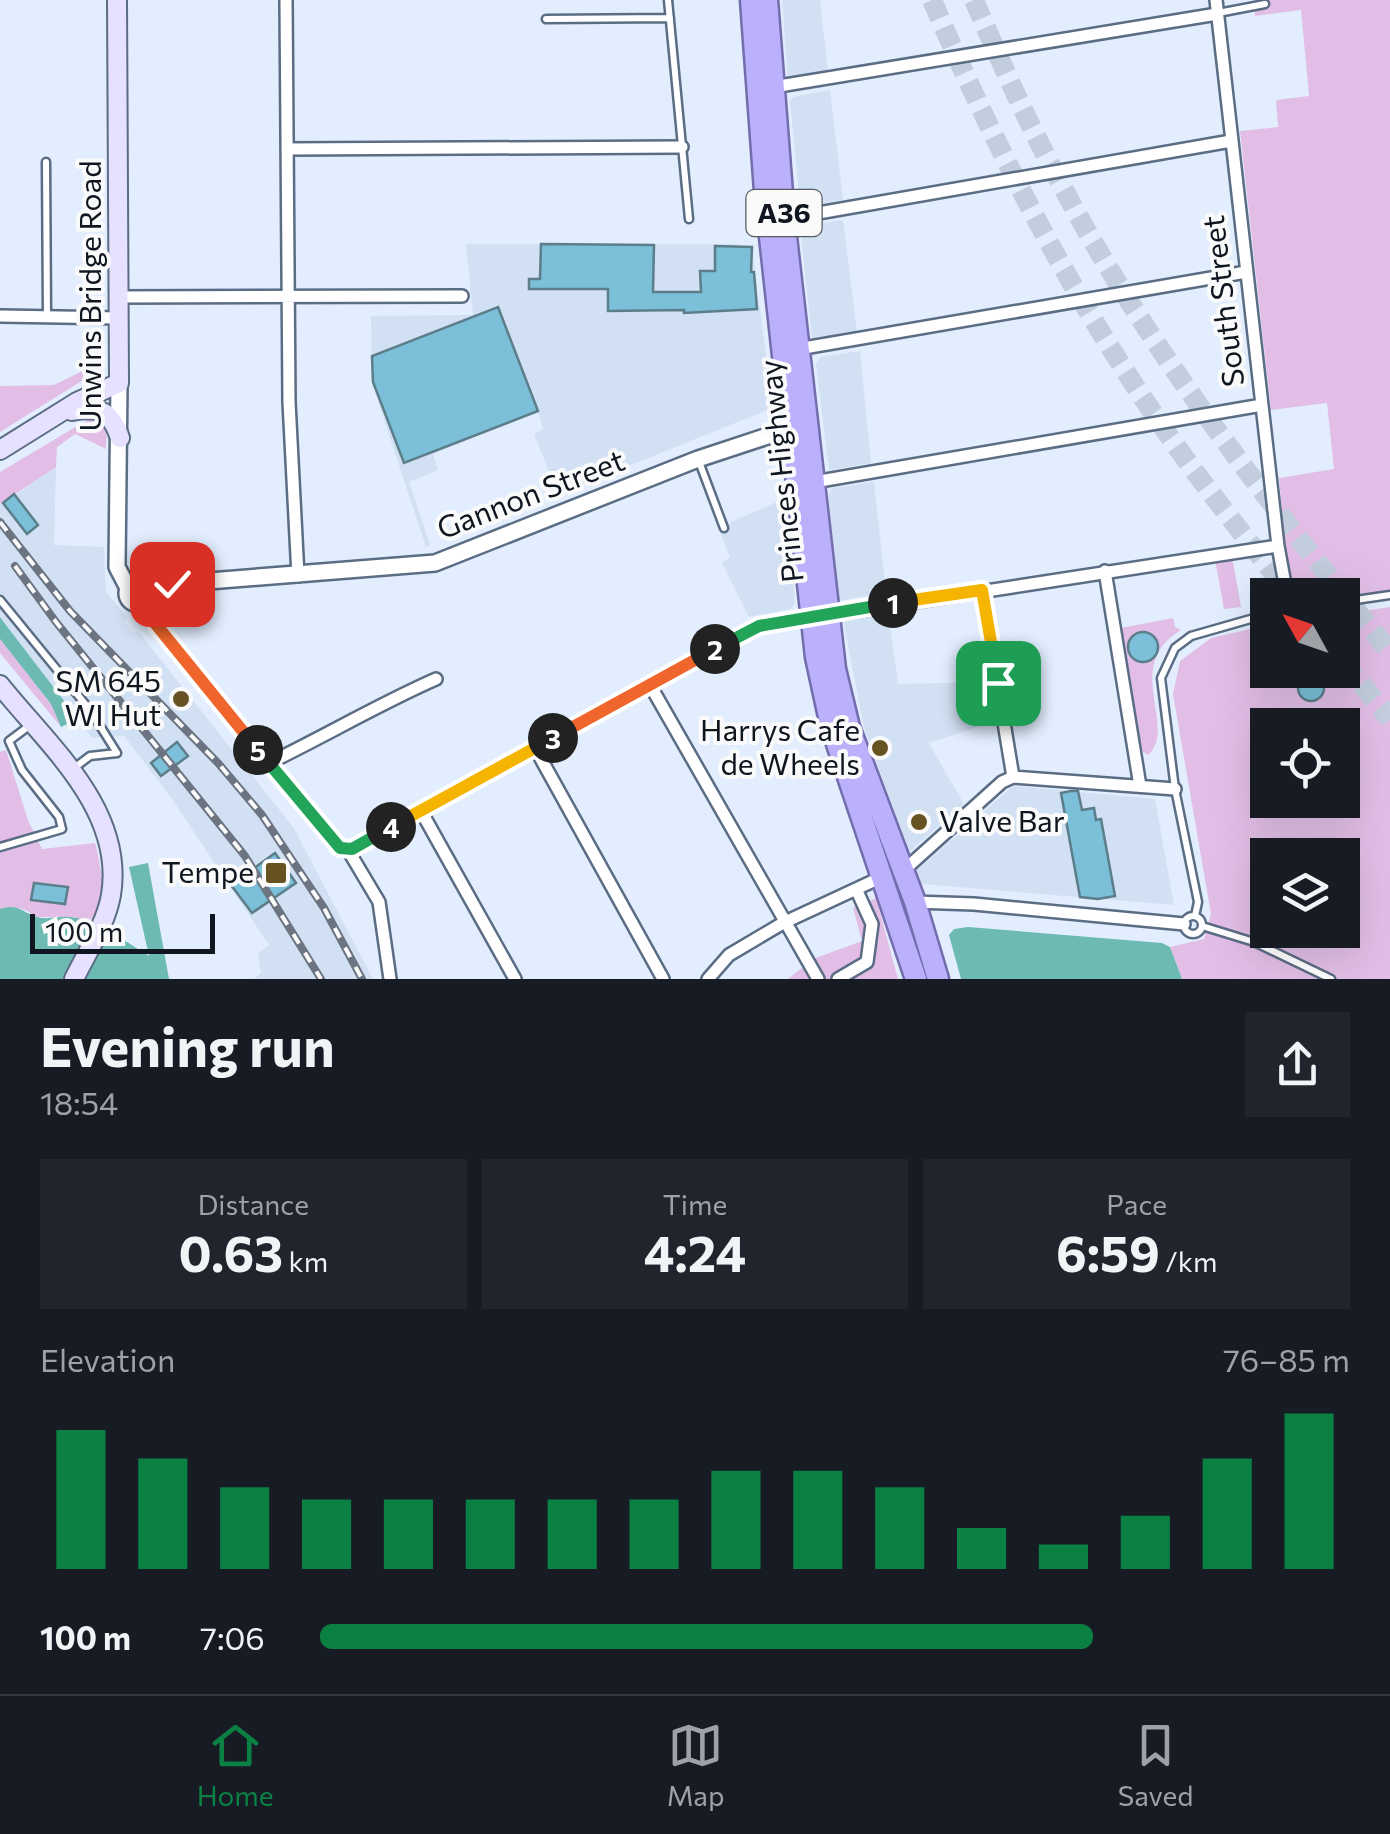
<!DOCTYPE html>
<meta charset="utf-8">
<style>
:root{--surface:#171b24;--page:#20242c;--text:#f1f3f6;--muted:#9ea1a6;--line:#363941;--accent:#0b8043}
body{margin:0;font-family:Commissioner,sans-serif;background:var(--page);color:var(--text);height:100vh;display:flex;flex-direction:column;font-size:38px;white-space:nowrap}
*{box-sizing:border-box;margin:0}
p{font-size:32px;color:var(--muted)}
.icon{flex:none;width:55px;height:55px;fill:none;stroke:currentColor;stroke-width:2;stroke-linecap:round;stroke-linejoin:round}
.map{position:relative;height:979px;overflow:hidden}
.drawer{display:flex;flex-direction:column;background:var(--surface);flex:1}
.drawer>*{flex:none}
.needle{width:65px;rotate:310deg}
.fabs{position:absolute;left:1250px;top:578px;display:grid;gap:20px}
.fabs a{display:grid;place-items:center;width:110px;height:110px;border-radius:0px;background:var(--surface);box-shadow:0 10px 40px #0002;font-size:50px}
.scale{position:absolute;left:30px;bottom:25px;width:185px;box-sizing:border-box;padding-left:10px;border:5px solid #0f161f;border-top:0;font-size:28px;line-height:35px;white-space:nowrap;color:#0f161f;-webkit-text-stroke:8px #fafafa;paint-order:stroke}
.pin{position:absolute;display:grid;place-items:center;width:85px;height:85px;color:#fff;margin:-42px;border-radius:20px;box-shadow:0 5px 15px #0006}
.km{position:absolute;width:50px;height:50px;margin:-25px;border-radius:50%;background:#222;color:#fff;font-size:28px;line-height:50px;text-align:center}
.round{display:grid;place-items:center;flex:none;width:105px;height:105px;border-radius:0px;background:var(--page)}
.headline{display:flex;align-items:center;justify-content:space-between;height:170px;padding:0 40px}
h1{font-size:55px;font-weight:700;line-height:75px}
.stats{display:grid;grid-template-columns:repeat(3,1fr);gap:15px;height:170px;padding:10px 40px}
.stats div{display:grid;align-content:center;border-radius:0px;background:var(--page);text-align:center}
.stats b{font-size:50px;font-weight:700}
.stats small{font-size:28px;font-weight:400}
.stats p{font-size:28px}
.chart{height:280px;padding:20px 40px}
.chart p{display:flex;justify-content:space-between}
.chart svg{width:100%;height:180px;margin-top:10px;stroke:var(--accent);stroke-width:6}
ul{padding:0 40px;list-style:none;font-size:32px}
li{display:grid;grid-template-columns:160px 120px 1fr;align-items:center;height:75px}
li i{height:25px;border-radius:12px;background:var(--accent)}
.menu{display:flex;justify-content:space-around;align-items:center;height:140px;border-top:2px solid var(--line);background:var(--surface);font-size:28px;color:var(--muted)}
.menu a{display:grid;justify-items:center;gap:5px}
.menu .on{color:var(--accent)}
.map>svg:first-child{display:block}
</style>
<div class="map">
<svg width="1390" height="979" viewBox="0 0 1390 979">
<rect width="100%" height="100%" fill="#e2eefe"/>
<path fill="#d1e0f3" d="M782,0h38l8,72 -40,7z
M830,90l13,110 -43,6 -10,-106 3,-3z
M843,220l14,112 -45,7 -12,-113z
M466,244h272l1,5h13l21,159 -215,86 -24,-60 9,-5 -5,-17 -105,42 5,16 -29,12 21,63 -4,2 -54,-164 -1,-67 102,-1z
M860,351l11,112 -42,7 -13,-106 5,-7z
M56,467l-2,78 50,2 2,45 20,24 -1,7 8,10 5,-2 155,196 80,152h-119l7,-6 -3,-20 11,-8 -97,-146 -48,-63 -32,2 -92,-121v-113z
M874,482l12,110 -47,9 -11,-105 4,-8z
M784,499l11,104 -5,6 -41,8 -27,-54 8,-6 -10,-25 10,-5 -1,-4z
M888,612l10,72 88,-2 7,40 -64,21 35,61 -55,48 -45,-124 -21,-109z
M1013,786l142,13 19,106 -253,-21 -6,-12z"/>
<path fill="#e2bee6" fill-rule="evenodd" d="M1254,0h136v591l-47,7 -1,-3h-52l-11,-117 55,-9 -7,-66 -56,7 -31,-279 38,-4 -2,-27 33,-4 -8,-86 -46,6z
M105,360l-9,12 -96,60v-46l54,-1z
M89,419l18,11 -1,19 -31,-15 -18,13 -1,20 -56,37v-32z
M1231,551l10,56 -17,2 -10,-55z
M1390,607v372h-208l-12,-32 34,-8 7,-25 -38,-220 7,-33 31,-23 56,-13 1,45h74l1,-56zM1268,725h74v75h-74zM1268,855h74v75h-74z
M1173,618l2,9 6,3c-60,36 -2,98 -33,125l-6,-4 -21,-123z
M0,639l51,65 10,23 -61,-74z
M6,750l22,70 14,29 53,-6c8,33 13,53 -7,81l-14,-7h-38c-10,-9 -23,-12 -36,-8v-157z
M876,898l22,81h-110l25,-20 49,-18 -9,-33z"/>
<path fill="#6dbab3" d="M0,617l9,12 69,90 -17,8 -10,-23 -51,-65z
M148,863l21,116h-169v-70c19,-6 21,3 37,8 9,3 23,-1 33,0 30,3 54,24 79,39l-20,-89z
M968,927l194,16 8,4 12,32h-221l-12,-44 5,-6z"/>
<path fill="#7bc0d8" stroke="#5c7e8a" stroke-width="2.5" d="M541,244l113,1 -1,47h48l-1,-21h15v-25l37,1 -1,25h3l3,37 -73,4v-3l-76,1v-22h-79v-10h11z
M498,307l40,104 -134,52 -31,-81 -1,-26z
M14,494l24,31 -11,9 -24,-31z
M1128 647a15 15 0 1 1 30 0a15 15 0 1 1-30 0Z
M1298 688a13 13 0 1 1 26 0a13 13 0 1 1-26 0Z
M177,742l11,14 -27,20 -10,-13z
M1071,791h7l4,19 12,-2 2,12 5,-1 14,77 -17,3 -18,-2 -19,-104z
M275,853l21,30 -44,30 -21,-28z
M34,883l34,4 -3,17 -34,-4z"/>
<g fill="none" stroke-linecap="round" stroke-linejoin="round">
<path stroke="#c2cedd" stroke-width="20" stroke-dasharray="20 10" stroke-linecap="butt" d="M932,0c66,154 144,306 242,443 37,52 77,101 116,152
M974,0c27,63 55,126 88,186 90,169 208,319 328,466
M1342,661l48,58"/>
<defs>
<path id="service" d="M668,0l21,219
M1218,13l47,-9
M546,19l124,-1
M46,162l1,154
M698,459l26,69
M0,600l90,110 27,43
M1342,602l48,-7
M74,768l16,-12 27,-3
M0,847l62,-18 -3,-12 -37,-47 -13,-29 20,-15
M1184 925a9 9 0 1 1 18 0a9 9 0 1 1-18 0Z
M1195,916l3,-14 -23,-113 -14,-111 14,-30 16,-12 77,-22
M1202,926l52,16 77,37"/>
<path id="minor" d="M286,0l3,402 9,174
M1216,0l62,546 9,49
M773,87l444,-73
M287,149l395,-2
M784,219l447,-78
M120,297l342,-1
M0,316l120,2
M798,349l448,-77
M814,482l448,-77
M1105,571l35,215
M982,590l31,187
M140,604l190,234 10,10 8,2 31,52 11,77
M650,685l168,294
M535,748l128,231
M269,763c56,-27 110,-59 167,-84
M421,811l94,168
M348,850l411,-224 519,-80
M902,872l100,-90 11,-5 162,12
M914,902l60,2 210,20
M708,979l21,-24 54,-32 101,-47
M838,979l29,-17 5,-38 -15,-33"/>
<path id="tertiary" d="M119,383l-2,184 11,21
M127 593a11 11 0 1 1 22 0a11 11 0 1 1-22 0Z
M148,589l23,-5 264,-21 263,-104 100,-33"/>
<path id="secondary" d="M72,411c28,-5 39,0 48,27
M0,450l77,-48 42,-19 -2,-383
M0,685c48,60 125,125 111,210 -5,29 -24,57 -37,84"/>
<path id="trunk" d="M751,0l14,191 51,466 15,69 85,253
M767,0l17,219 51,450 14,58 66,175 23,77"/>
</defs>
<use href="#service" stroke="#5b6d84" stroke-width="11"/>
<use href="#minor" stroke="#5b6d84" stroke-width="16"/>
<use href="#tertiary" stroke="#5b6d84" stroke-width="20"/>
<use href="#secondary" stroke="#5b6d84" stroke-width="22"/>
<use href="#trunk" stroke="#746dad" stroke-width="25"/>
<use href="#service" stroke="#fff" stroke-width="6"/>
<use href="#minor" stroke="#fff" stroke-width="11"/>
<use href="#tertiary" stroke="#fff" stroke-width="15"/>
<use href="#secondary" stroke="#e6e1fe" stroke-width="18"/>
<use href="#trunk" stroke="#bbb0fb" stroke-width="20"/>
<defs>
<path id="rail" d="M0,522l70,89 148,152 44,52 62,93 38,71
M15,566l41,56 189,234 76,123"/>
</defs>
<use href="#rail" stroke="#6b7480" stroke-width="8"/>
<use href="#rail" stroke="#fafafa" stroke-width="4" stroke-dasharray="11" stroke-linecap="butt"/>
</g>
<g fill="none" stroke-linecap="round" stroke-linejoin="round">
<defs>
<path id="split-1" d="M893,603l89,-13 16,93"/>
<path id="split-2" d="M715,649l44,-23 134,-23"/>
<path id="split-3" d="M553,738l162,-89"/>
<path id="split-4" d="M391,827l162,-89"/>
<path id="split-5" d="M258,750l82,98 12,1 39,-22"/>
<path id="split-6" d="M141,606l117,144"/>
<path id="split-7" d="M141,606l-1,-2 7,-5 1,-10 24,-5"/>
</defs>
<use href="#split-1" stroke="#fff" stroke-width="20"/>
<use href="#split-2" stroke="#fff" stroke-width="20"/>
<use href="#split-3" stroke="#fff" stroke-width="20"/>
<use href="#split-4" stroke="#fff" stroke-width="20"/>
<use href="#split-5" stroke="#fff" stroke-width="20"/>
<use href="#split-6" stroke="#fff" stroke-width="20"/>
<use href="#split-7" stroke="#fff" stroke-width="20"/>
<use href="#split-1" stroke="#f5b400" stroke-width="12"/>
<use href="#split-2" stroke="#22a559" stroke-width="12"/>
<use href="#split-3" stroke="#f0652b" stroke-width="12"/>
<use href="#split-4" stroke="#f5b400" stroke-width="12"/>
<use href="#split-5" stroke="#22a559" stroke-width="12"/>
<use href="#split-6" stroke="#f0652b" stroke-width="12"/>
<use href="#split-7" stroke="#22a559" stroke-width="12"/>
</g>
<g fill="#675322" stroke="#fafafa" stroke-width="4">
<circle cx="181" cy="699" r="10"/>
<circle cx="880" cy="748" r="10"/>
<circle cx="919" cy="822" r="10"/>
<rect x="264" y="861" width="24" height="24" rx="5"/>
</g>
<g text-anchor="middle" stroke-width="8" stroke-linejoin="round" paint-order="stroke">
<rect fill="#fafafa" stroke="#565a61" stroke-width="2.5" x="746.5" y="190" width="75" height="46" rx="8"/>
<g font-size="28" font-weight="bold" fill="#0f161f">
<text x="784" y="223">A36</text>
</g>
<g font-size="30" fill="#0f161f" stroke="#fafafa">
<text transform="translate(91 296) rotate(-90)" y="10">Unwins Bridge Road</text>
<text transform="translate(1224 301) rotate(-97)" y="10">South Street</text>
<text transform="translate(782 471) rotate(-96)" y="10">Princes Highway</text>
<text transform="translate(531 495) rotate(-21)" y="10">Gannon Street</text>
</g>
<g font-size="30" fill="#0f161f" stroke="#fafafa" text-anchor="end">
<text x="161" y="692">SM 645<tspan x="161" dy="34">WI Hut</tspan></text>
<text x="860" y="741">Harrys Cafe<tspan x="860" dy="34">de Wheels</tspan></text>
<text x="939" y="832" text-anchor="start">Valve Bar</text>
<text x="254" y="883">Tempe</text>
</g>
</g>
</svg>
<div class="fabs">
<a><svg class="needle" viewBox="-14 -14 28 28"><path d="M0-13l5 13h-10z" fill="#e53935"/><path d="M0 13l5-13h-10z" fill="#9ea1a6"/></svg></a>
<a><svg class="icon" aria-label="locate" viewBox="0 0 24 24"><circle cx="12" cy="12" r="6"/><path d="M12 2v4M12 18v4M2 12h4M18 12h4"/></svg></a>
<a><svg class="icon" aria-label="layers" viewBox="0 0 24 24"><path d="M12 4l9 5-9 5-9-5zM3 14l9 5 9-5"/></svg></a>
</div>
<div class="scale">100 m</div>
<div class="pin" style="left:998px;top:683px;background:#1e9e55"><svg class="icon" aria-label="arrive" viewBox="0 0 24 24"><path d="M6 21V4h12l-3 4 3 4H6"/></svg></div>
<div class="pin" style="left:172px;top:584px;background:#d93025"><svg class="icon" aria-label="check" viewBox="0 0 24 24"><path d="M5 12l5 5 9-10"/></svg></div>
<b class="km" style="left:893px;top:603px">1</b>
<b class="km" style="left:715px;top:649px">2</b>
<b class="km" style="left:553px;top:738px">3</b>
<b class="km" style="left:391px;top:827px">4</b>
<b class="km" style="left:258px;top:750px">5</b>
</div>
<section class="drawer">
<div class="headline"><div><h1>Evening run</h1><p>18:54</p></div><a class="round"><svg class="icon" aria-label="share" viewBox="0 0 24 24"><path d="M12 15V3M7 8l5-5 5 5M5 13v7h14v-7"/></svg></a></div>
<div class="stats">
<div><p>Distance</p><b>0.63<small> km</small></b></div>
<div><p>Time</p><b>4:24</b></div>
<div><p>Pace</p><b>6:59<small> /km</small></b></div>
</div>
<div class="chart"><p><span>Elevation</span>76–85 m</p>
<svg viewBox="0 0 160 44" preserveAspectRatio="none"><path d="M5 44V10M15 44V17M25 44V24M35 44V27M45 44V27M55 44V27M65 44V27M75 44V27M85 44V20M95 44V20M105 44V24M115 44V34M125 44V38M135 44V31M145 44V17M155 44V6"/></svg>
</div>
<ul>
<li><b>100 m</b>7:06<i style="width:75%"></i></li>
</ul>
</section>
<nav class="menu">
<a class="on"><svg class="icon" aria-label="home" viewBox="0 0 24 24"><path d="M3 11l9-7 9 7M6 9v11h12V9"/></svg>Home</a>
<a><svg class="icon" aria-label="map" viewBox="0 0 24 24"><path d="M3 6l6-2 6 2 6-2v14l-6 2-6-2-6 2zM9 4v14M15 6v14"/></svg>Map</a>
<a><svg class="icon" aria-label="saved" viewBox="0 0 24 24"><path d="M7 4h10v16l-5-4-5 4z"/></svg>Saved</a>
</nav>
